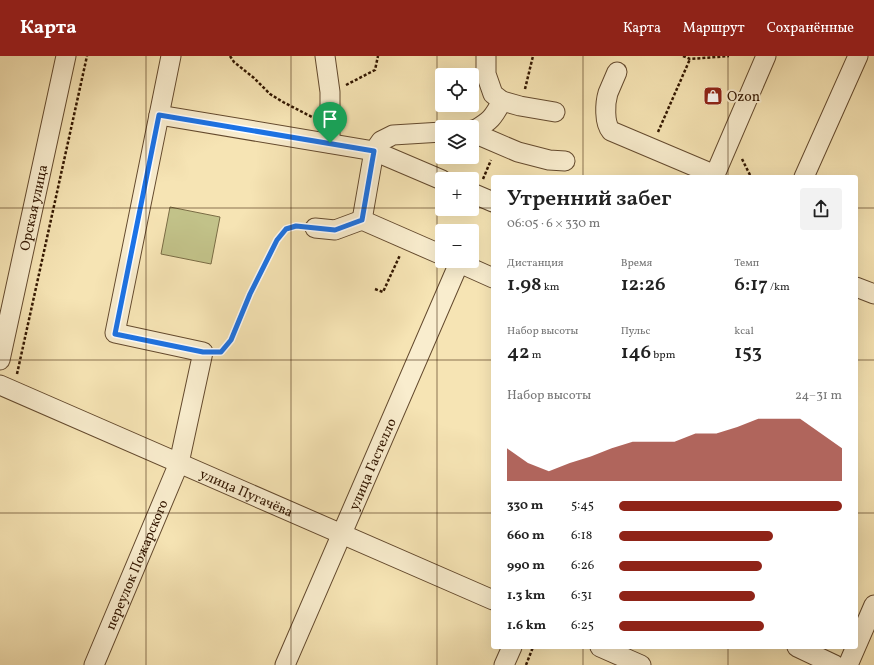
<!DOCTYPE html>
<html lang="ru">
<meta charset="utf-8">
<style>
:root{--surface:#fff;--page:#f2f2f2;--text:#222;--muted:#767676;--accent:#8f2418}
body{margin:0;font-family:Vollkorn,serif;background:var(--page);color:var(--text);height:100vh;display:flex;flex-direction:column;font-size:15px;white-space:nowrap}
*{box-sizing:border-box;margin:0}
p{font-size:13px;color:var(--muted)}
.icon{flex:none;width:22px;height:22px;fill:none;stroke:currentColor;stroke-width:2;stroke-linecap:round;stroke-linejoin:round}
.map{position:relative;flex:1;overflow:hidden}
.side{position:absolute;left:491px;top:119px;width:367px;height:474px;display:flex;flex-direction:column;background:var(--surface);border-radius:4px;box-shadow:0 4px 16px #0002}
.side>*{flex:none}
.tools{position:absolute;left:435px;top:12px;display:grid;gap:8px}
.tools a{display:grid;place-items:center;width:44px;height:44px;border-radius:4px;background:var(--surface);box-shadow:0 4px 16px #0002;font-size:20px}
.pin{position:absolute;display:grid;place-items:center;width:34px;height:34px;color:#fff;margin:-41px -17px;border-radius:50% 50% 50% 0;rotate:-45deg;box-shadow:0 0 4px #0007}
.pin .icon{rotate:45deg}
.round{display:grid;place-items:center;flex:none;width:42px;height:42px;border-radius:4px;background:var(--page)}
.head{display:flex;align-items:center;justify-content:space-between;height:68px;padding:0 16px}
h1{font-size:22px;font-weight:600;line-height:30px}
.figures{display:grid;grid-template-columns:repeat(3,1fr);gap:6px;height:68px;padding:4px 16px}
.figures div{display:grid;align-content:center}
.figures b{font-size:20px;font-weight:600}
.figures small{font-size:11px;font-weight:400}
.figures p{font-size:11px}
.chart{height:112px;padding:8px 16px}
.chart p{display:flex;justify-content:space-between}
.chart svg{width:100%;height:72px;margin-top:4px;fill:var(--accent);opacity:.7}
ul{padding:0 16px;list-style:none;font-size:13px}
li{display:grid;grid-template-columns:64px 48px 1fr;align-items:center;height:30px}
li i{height:10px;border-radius:5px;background:var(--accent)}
header{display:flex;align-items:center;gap:24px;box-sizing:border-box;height:56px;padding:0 20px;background:var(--accent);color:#fff}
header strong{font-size:19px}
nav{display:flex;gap:22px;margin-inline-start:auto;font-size:14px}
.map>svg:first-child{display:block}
</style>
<header>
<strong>Карта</strong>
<nav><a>Карта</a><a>Маршрут</a><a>Сохранённые</a></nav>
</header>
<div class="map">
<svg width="874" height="609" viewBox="0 0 874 609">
<rect width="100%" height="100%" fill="#f6e4b4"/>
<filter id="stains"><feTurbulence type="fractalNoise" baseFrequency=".005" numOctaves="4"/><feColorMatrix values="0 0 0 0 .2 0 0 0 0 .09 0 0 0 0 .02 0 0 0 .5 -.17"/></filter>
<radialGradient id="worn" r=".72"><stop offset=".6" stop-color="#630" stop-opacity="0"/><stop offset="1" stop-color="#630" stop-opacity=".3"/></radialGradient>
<path fill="#c2c289" stroke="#7a6c45" d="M170,151l50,10 -9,47 -50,-10z"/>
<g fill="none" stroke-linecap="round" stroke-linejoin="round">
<defs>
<g id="minor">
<path d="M325,0l5,36v51"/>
<path d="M486,0v18l7,20 9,7 18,5 35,6"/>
<path d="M617,16c-3,7 -6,14 -9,21 -3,10 -4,30 3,38l104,44"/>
<path d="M159,59l215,36 7,-10 12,-6 49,-3"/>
<path d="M472,74h3l8,7 35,15 31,8 16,1"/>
<path d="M475,74c15,-9 18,-12 27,-29"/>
<path d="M714,121l52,-121"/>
<path d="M804,121l54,-121"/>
<path d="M472,137l21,9"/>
<path d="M362,164l12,-69 68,29"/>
<path d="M362,164l80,35"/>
<path d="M315,172l20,2 27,-10"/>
<path d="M455,205l38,17"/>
<path d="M856,231l18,7"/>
<path id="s1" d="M0,304l66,-304"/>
<path id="s2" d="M0,329l493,215"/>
<path d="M600,591l41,18"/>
<path d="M797,591l38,18"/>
<path id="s3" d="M94,609l85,-202 24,-111 -88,-19 56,-277"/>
<path id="s4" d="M285,609l174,-402"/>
<path d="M504,609l8,-18"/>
<path d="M848,609l26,-60"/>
</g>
</defs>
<use href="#minor" stroke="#644a2e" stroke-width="21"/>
<path stroke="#331701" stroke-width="2.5" stroke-dasharray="3 2" stroke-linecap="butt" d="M230,0l4,6 20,16 16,16 13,8 29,15
M683,0l7,3 39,-3
M346,29l29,-15 3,-14
M525,33l8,-33
M658,76l32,-73
M742,103l9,18
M483,123l8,-19
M375,233l8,3 17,-37
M221,295l10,-11 19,-46 27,-54 9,-11 11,-2
M17,318l70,-318
M526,609l7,-18"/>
<use href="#minor" stroke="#f9edce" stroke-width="19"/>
</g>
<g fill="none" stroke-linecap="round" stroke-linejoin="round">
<defs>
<path id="route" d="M159,59l215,36 -12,69 -27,10 -39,-4 -10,3 -9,11 -27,54 -19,46 -10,12h-18l-88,-18z"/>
</defs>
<use href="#route" stroke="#fff" stroke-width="8"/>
<use href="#route" stroke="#1a73e8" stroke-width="5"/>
</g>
<path fill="none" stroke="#331701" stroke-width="1" stroke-opacity="0.55" d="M146,0v609M291,0v609M437,0v609M583,0v121M728,0v121M0,152h442M472,152h21M856,152h18M0,304h493M856,304h18M0,457h493M856,457h18M583,591v18M728,591v18"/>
<defs>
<symbol id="shop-square" viewBox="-11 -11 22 22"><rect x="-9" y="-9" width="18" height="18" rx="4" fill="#8f2418" stroke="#f9edce"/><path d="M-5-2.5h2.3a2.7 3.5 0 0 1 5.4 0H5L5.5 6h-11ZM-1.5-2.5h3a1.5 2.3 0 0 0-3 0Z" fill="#fff"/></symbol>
</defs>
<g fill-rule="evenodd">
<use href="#shop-square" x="702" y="29" width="22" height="22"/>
</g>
<g text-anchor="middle" stroke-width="4" stroke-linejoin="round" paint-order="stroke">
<g font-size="14" fill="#331701" stroke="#f9edce" text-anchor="start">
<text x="727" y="45">Ozon</text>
</g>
<g font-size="14" fill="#331701" stroke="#f9edce">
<text dy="5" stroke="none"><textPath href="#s1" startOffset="156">Орская улица</textPath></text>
<text dy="5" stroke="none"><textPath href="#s4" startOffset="219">улица Гастелло</textPath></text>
<text dy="5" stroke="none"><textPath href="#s2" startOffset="269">улица Пугачёва</textPath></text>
<text dy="5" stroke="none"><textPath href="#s3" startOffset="109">переулок Пожарского</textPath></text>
</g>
</g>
<rect width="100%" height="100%" filter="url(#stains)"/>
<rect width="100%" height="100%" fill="url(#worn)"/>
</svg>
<div class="tools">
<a><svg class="icon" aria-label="locate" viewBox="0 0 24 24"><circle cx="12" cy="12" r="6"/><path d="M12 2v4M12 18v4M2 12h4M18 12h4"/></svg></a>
<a><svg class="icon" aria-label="layers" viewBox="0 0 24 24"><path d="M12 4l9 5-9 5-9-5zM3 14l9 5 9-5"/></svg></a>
<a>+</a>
<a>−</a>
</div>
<div class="pin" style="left:330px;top:87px;background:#1e9e55"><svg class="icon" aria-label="arrive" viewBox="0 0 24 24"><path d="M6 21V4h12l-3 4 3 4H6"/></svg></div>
<section class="side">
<div class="head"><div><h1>Утренний забег</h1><p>06:05 · 6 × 330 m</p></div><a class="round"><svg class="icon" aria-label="share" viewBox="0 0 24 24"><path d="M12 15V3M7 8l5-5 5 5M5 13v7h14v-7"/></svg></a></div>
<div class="figures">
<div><p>Дистанция</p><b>1.98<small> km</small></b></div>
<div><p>Время</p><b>12:26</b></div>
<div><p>Темп</p><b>6:17<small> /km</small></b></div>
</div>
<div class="figures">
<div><p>Набор высоты</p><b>42<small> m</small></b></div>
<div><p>Пульс</p><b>146<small> bpm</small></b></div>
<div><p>kcal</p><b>153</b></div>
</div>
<div class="chart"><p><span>Набор высоты</span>24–31 m</p>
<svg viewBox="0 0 160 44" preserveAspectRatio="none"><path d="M0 44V24L10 33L20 38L30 33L40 29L50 24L60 20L70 20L80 20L90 15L100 15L110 11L120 6L130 6L140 6L150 15L160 24V44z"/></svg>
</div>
<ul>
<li><b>330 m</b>5:45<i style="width:100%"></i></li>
<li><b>660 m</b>6:18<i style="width:69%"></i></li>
<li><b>990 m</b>6:26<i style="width:64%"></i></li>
<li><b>1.3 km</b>6:31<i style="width:61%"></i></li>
<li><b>1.6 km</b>6:25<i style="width:65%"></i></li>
</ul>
</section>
</div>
